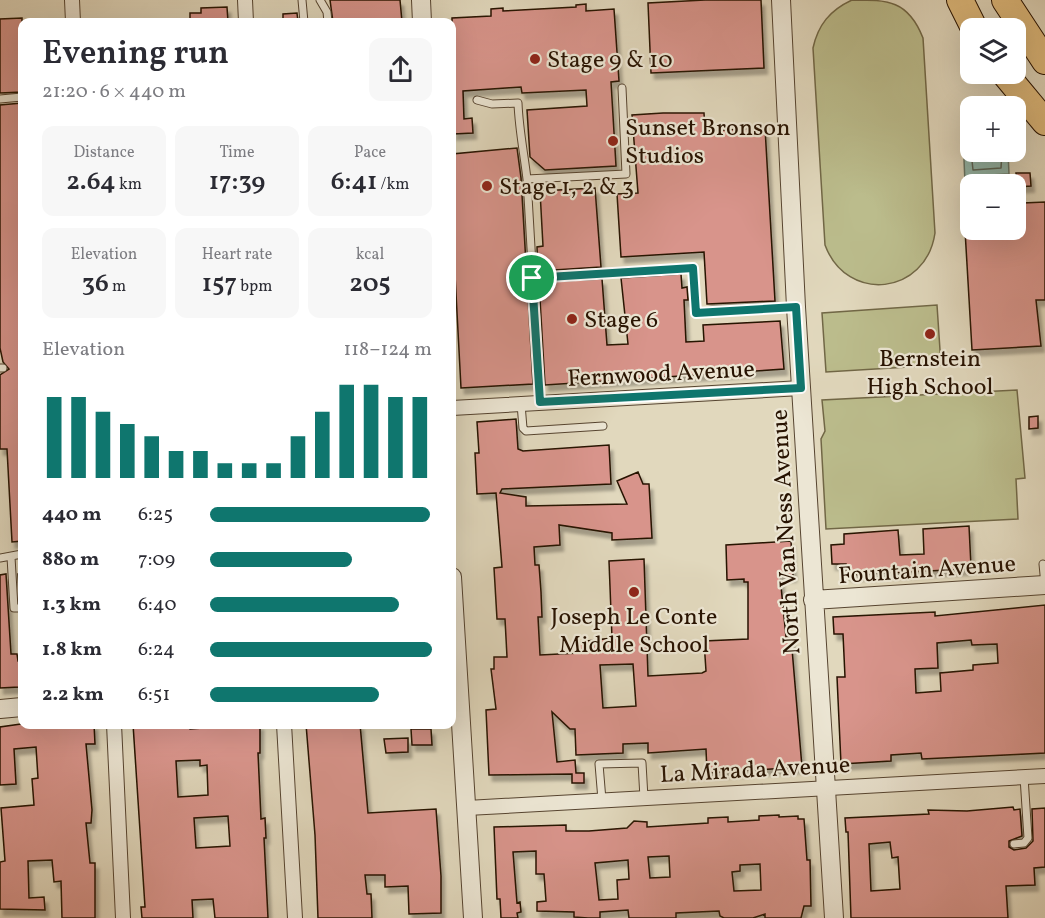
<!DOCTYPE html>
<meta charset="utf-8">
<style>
:root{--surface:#fff;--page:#f7f7f7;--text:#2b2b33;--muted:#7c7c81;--accent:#0f766e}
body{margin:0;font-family:Vollkorn,serif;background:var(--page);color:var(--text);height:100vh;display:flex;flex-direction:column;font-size:22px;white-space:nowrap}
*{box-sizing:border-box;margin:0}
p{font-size:20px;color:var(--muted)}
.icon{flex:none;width:33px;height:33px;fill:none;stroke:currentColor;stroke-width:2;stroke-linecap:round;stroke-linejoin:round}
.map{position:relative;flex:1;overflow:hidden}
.details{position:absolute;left:18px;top:18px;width:438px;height:711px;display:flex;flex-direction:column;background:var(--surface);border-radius:12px;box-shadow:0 6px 24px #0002}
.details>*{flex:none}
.buttons{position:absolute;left:960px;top:18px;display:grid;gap:12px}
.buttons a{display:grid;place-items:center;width:66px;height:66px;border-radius:12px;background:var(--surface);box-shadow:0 6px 24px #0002;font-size:30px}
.pin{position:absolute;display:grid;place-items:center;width:51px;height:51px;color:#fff;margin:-26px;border:3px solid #fff;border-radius:50%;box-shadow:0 2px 6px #0007}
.round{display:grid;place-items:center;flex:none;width:63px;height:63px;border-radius:12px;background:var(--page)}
.headline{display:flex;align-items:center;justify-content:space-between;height:102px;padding:0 24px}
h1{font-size:33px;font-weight:600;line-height:45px}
.stats{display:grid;grid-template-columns:repeat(3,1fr);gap:9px;height:102px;padding:6px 24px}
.stats div{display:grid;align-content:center;border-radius:12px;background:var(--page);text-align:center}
.stats b{font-size:26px;font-weight:600}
.stats small{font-size:16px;font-weight:400}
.stats p{font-size:16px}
.chart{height:168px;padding:12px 24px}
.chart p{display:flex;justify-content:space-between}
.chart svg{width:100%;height:108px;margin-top:6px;stroke:var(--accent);stroke-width:6}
ul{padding:0 24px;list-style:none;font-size:20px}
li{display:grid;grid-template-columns:96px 72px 1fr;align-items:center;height:45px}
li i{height:15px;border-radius:8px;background:var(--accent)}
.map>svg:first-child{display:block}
</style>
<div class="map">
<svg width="1045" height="918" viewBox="0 0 1045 918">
<defs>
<filter id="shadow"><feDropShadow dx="3.5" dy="6" stdDeviation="1.5" flood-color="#0004"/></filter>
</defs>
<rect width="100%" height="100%" fill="#e1d8bd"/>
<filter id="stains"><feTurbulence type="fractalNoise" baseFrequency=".00333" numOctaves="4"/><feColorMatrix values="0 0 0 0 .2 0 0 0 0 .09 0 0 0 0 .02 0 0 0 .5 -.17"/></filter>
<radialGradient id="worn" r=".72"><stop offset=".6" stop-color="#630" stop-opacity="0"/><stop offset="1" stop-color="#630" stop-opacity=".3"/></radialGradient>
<path fill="#bbbc8c" stroke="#716746" stroke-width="1.5" d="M852,0c36,0 56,0 71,38l12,195c-9,62 -88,71 -110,12l-12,-197c5,-23 17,-38 39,-48z
M937,305l4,60 -115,7 -4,-59z
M1017,390l8,88 -9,1 2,40 -192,10 -5,-90 4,-8 -3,-31z"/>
<path fill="#95baad" stroke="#697768" stroke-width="1.5" d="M963,136h7v16h38l1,22 -37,2v7h-7z"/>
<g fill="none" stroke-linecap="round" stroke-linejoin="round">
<path stroke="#5e6657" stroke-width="1.5" d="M970,142l3,28 28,-2 1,-16"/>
</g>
<path fill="#d8948b" stroke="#271201" stroke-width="1.5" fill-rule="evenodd" filter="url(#shadow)" d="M330,0h70l2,22h-69z
M705,0h56l3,68 -113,5 -3,-70z
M586,4v7l28,-2 5,72 -8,1 5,84 -71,4 -15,-13 -3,-47 60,-4 -1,-16 -64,3 -1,-6 -58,4 1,28 8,-1 1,15 -20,1 -1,-116 39,-2v-7l12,-1v3l73,-4v-2z
M227,7l1,15h-38v-9h11v-5z
M297,13l1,9h-15v-8z
M22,18v74l-22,1v-74z
M22,103v438l-10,1 -5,-93h-7v-74l9,-6 -6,-7 -3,-14v-243z
M663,113h41l1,18 60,-3 10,173 -68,3 -3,-52 -83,5 -4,-63 21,-1 -6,-78z
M517,148l4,30 12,206 -72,4 -9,-170v-64z
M1016,173h14l1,13 -14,1z
M595,188l6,79 -63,4 -1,-24 6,-1 -3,-55z
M1045,202v98h-9l5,46 -69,4 -7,-120h51v-22l7,-1v-4z
M681,274l1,14 5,-1 1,13h-4l2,42 18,-1 -1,-16 77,-4 4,48 -239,16 -6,-103 63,-3 5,66 21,-1 -7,-66z
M1038,416v12l-9,1v-12z
M516,419l2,30 5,2 86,-6 2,39 -109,5 -2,4 26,4v9l101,-2 -10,-23 21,-9 5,12h6l3,54 -40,2v-7l-53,-8 1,20 -26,2 1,18h4l2,27 1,25h-4l2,38 39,-2v-11l33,-4 -3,-77 35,-2 4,117 54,-3 4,-2 -2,-30 44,-2v-57h-4v-3l-17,1 -1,-35 65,-4 2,35h-13l6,61h5l11,130 -95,6 -1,-24 -58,4v-10l-25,1v9l-47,2 -1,-26h-5l-18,-17 5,50 18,-2 1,13h8v10h-12v-9l-83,1 -3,-65 10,-1 -5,-40h3v-12h13l-2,-38h-8l-3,-51 8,-1 -6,-74 -19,1 -2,-41h4l-2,-31zM633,664l3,42 -33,2 -3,-43z
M969,526l2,41 -4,2 -117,6 -4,-1v-10h-14l-1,-19 13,-1v-10l54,-4 2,25 24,-1 -1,-25z
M6,574l5,80h6l1,7h4v18h-3v8l-19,1v-113z
M18,574h4v23h-3z
M1045,605v148l-123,6 -1,-6 -30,2v6l-50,3 -4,-87h8l-2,-43h-9l-1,-17 102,-5v4zM971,640l1,5 25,-1 1,19 -25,2v5l-33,3 1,18 -25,2 -1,-24 23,-1 -1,-25z
M21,724h73l1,20h-9l6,66 -1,13h-5l4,40h5v55h-33l-1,-37 -7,1 -2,-22 -24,1 1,37 15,-1 1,13 -45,-1v-47l5,-1 -4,-53 33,-3 -2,-26 6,-1 -2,-31 -22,2 2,35 -16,1v-58z
M133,724h56l1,5 70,-5v29h-2l3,66 4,-1 1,20h-2l4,80h-53l-2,-19 -21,1 1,18h-51l-1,-11h4zM200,760v6l7,-1 1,30 -30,2 -2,-36zM228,816l2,30 -34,2 -2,-30z
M306,724h54l8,89 68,-4 5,67v37l-32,1 -1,-28 -23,1v-12h-20l2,19h4l1,24h-54l-3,-83z
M411,729h20l1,16h-20z
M408,738v14l-22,1 -2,-14z
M1013,807l1,3 6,-1 2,27 -13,5v6l5,3 12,-2 7,-7 -1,-32 13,-1v59l-11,1 1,17 -29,1 2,32h-157l-3,-86h-2l-1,-14 84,-4 -1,-4 39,1zM890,842l2,16 6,-1 2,32 -29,2 -2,-47z
M779,815v2l19,-1v3h6l3,41h3l1,46h-7l-3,12h-36v-4l-12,4h-29l-4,-2 -1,-5 -43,2v5h-47l-1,-8 -28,2v6h-12l-14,-1v-5l-37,-1v-9l9,-1 -2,-27h-8v-23l-23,1 4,51 3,-1 1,10 -4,1 1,5h-17l-1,-19h-3l-3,-72 72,-2v6h23l38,-3 7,-7 13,1v5l61,-4v-5l20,-1v5l31,-2v-4zM669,856l1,21 -20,1 -2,-21zM628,860l1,19 -12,1 1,19 -19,1 -4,-37zM760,864l1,26 -27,1 -2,-19 8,-1v-6z"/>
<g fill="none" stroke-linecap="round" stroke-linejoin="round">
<defs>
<path id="service" d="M302,0l2,22
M320,0l7,12 1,10
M0,99l22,-2
M477,100l15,4 26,-1c1,27 6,50 9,76l99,-5 -4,-86
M527,179l13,223
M532,277l161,-9 3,45 100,-6
M0,368h3
M521,404l2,24 3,3 77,-5
M11,557l3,51h8
M0,558l22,-4
M1043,564l2,21
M602,800l-3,-36 43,-1 2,35
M1014,844l10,-1 4,-5 -4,-61"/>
<path id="minor" d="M72,0l1,22
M245,0l1,22
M452,408l349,-20
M114,724l9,194
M284,724l11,194
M467,808l578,-32"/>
<path id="tertiary" d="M421,0l1,22
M781,0l15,307 38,611
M452,577l21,341
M813,600l232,-15
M0,709l22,-2"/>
<path id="motorway" d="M960,0l14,28
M1005,0l40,61
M1005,74l40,48"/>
</defs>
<use href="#service" stroke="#564430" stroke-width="9"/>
<use href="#minor" stroke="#564430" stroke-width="16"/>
<use href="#tertiary" stroke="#564430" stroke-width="20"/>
<use href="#motorway" stroke="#271201" stroke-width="28"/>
<use href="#service" stroke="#ece6d4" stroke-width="7"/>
<use href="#minor" stroke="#ece6d4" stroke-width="14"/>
<use href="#tertiary" stroke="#ece6d4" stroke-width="18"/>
<use href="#motorway" stroke="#e0bc7e" stroke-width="26"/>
</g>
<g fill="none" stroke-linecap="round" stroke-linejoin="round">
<defs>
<path id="route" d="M693,268l3,45 100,-6 5,81 -261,14 -8,-124z"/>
</defs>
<use href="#route" stroke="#fff" stroke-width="12"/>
<use href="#route" stroke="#0f766e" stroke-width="8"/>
</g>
<g fill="#8f2418" stroke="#ece6d4" stroke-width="2">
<circle cx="535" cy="59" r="6"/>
<circle cx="613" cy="141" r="6"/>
<circle cx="487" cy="186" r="6"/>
<circle cx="572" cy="319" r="6"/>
<circle cx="930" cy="334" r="6"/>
<circle cx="634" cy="592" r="6"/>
</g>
<g text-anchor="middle" stroke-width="4.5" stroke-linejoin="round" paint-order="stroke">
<g font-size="24" fill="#271201" stroke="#ece6d4" text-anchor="start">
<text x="547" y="67">Stage 9 &amp; 10</text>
<text x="625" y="135">Sunset Bronson<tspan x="625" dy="28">Studios</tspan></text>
<text x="499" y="194">Stage 1, 2 &amp; 3</text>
<text x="584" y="327">Stage 6</text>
<text x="930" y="366" text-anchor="middle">Bernstein<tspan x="930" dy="28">High School</tspan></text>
<text x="634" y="624" text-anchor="middle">Joseph Le Conte<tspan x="634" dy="28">Middle School</tspan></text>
</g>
<g font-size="24" fill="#271201" stroke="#ece6d4">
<text transform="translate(661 373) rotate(-3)" y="8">Fernwood Avenue</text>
<text transform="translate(785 532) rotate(-93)" y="8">North Van Ness Avenue</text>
<text transform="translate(927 569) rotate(-4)" y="8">Fountain Avenue</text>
<text transform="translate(755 769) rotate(-3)" y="8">La Mirada Avenue</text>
</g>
</g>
<rect width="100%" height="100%" filter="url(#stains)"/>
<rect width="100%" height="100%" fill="url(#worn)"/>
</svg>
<div class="buttons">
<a><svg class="icon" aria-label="layers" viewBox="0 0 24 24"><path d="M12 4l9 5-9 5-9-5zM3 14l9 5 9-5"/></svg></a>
<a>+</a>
<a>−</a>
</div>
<div class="pin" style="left:532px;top:278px;background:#1e9e55"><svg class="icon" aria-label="arrive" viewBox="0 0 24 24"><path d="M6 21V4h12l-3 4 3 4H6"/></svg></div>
<section class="details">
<div class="headline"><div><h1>Evening run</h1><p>21:20 · 6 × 440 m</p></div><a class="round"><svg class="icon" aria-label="share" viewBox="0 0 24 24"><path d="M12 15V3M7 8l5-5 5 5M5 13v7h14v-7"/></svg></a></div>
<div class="stats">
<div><p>Distance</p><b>2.64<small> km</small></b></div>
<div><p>Time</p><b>17:39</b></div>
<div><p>Pace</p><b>6:41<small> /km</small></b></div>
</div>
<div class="stats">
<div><p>Elevation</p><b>36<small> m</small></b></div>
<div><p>Heart rate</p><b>157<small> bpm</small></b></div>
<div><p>kcal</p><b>205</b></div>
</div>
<div class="chart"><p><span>Elevation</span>118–124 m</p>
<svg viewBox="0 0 160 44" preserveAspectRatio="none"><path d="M5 44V11M15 44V11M25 44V17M35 44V22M45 44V27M55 44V33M65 44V33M75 44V38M85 44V38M95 44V38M105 44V27M115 44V17M125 44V6M135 44V6M145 44V11M155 44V11"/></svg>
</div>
<ul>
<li><b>440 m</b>6:25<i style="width:99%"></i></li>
<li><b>880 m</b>7:09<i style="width:64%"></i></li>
<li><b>1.3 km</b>6:40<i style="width:85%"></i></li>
<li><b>1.8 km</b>6:24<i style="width:100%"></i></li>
<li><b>2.2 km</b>6:51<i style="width:76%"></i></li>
</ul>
</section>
</div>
